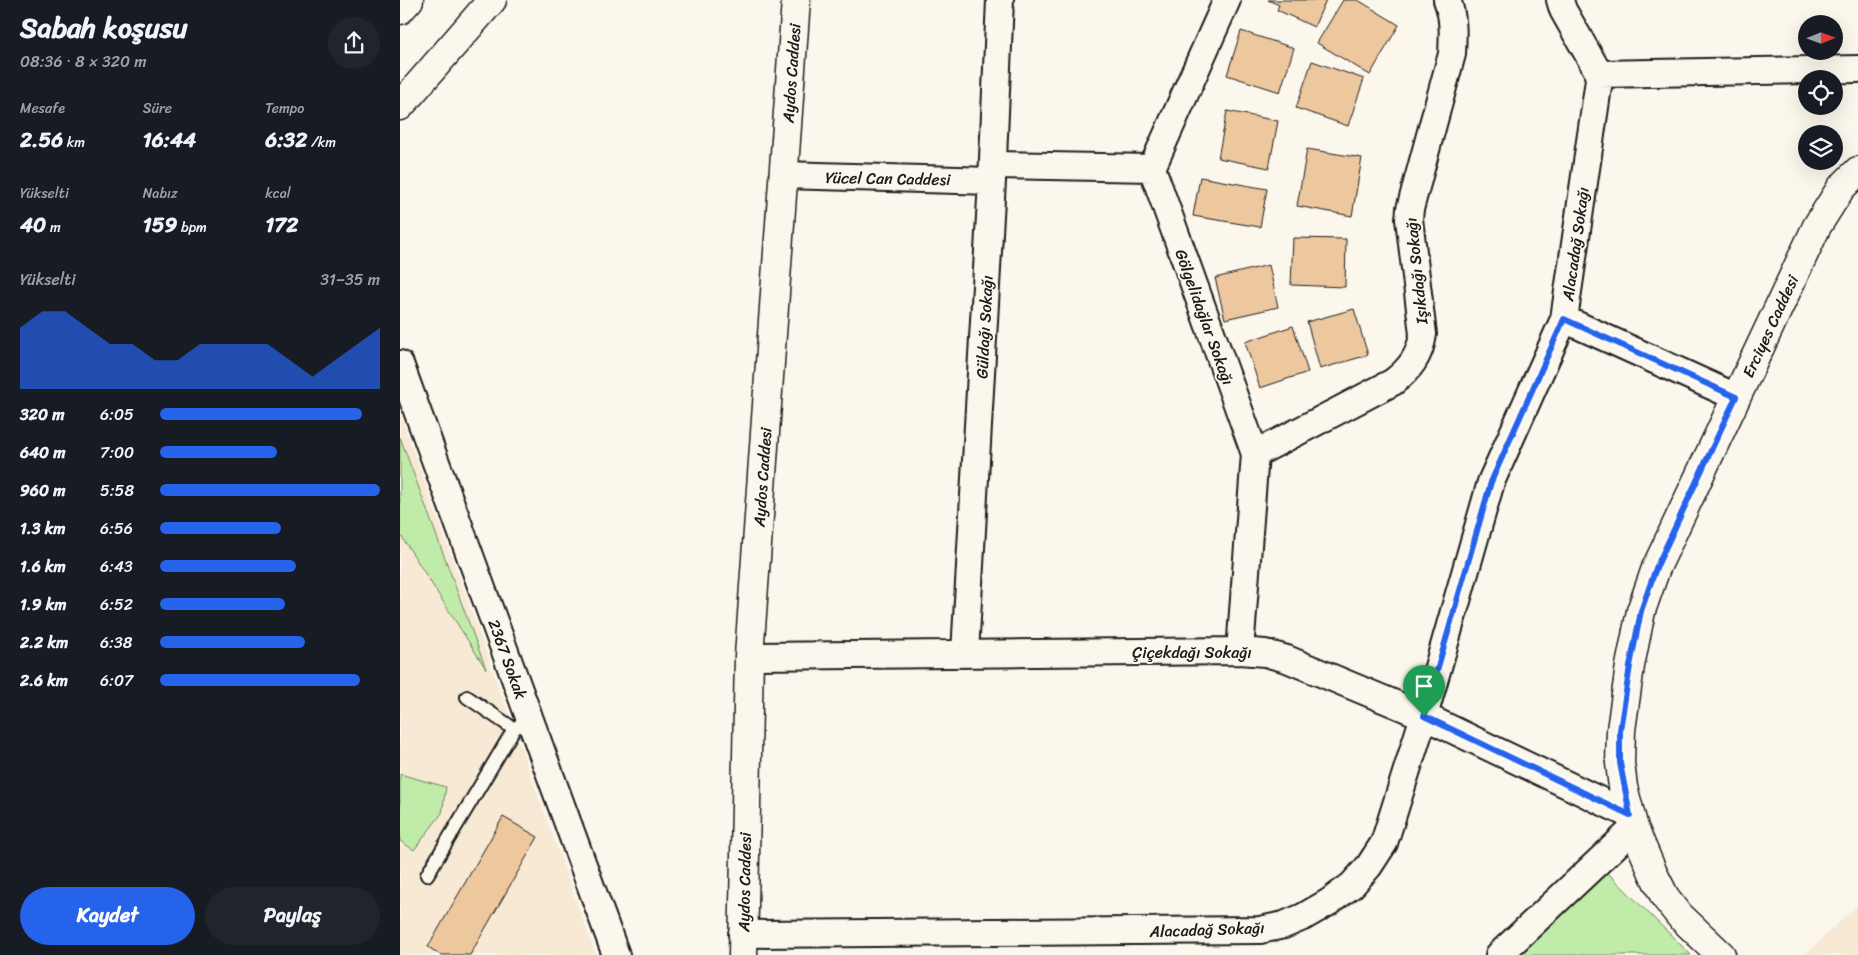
<!DOCTYPE html>
<html lang="tr">
<meta charset="utf-8">
<style>
:root{--surface:#171b24;--page:#20242c;--text:#f1f3f6;--muted:#9ea1a6;--accent:#2563eb}
body{margin:0;font-family:Sriracha,sans-serif;background:var(--page);color:var(--text);height:100vh;display:flex;flex-direction:column;font-size:19px;white-space:nowrap}
*{box-sizing:border-box;margin:0}
p{font-size:16px;color:var(--muted)}
.icon{flex:none;width:28px;height:28px;fill:none;stroke:currentColor;stroke-width:2;stroke-linecap:round;stroke-linejoin:round}
.map{position:relative;flex:1;overflow:hidden}
.drawer{display:flex;flex-direction:column;background:var(--surface);width:400px}
.drawer>*{flex:none}
.needle{width:32px;rotate:89deg}
.buttons{position:absolute;left:1398px;top:15px;display:grid;gap:10px}
.buttons a{display:grid;place-items:center;width:45px;height:45px;border-radius:50%;background:var(--surface);box-shadow:0 5px 20px #0002;font-size:25px}
.pin{position:absolute;display:grid;place-items:center;width:42px;height:42px;color:#fff;margin:-51px -21px;border-radius:50% 50% 50% 0;rotate:-45deg;box-shadow:0 0 5px #0007}
.pin .icon{rotate:45deg}
.round{display:grid;place-items:center;flex:none;width:52px;height:52px;border-radius:26px;background:var(--page)}
.summary{display:flex;align-items:center;justify-content:space-between;height:85px;padding:0 20px}
h1{font-size:28px;font-weight:700;line-height:38px}
.metrics{display:grid;grid-template-columns:repeat(3,1fr);gap:8px;height:85px;padding:5px 20px}
.metrics div{display:grid;align-content:center}
.metrics b{font-size:21px;font-weight:700}
.metrics small{font-size:14px;font-weight:400}
.metrics p{font-size:14px}
.chart{height:140px;padding:10px 20px}
.chart p{display:flex;justify-content:space-between}
.chart svg{width:100%;height:90px;margin-top:5px;fill:var(--accent);opacity:.7}
.cta{display:flex;gap:10px;margin-top:auto;padding:10px 20px}
.cta a{flex:1;height:58px;border-radius:30px;background:var(--accent);color:#fff;font-size:20px;font-weight:700;line-height:58px;text-align:center}
.cta a+a{background:var(--page);color:var(--text)}
ul{padding:0 20px;list-style:none;font-size:16px}
li{display:grid;grid-template-columns:80px 60px 1fr;align-items:center;height:38px}
li i{height:12px;border-radius:6px;background:var(--accent)}
main{display:flex;flex:1;min-height:0}
.map>svg:first-child{display:block}
</style>
<main>
<section class="drawer">
<div class="summary"><div><h1>Sabah koşusu</h1><p>08:36 · 8 × 320 m</p></div><a class="round"><svg class="icon" aria-label="share" viewBox="0 0 24 24"><path d="M12 15V3M7 8l5-5 5 5M5 13v7h14v-7"/></svg></a></div>
<div class="metrics">
<div><p>Mesafe</p><b>2.56<small> km</small></b></div>
<div><p>Süre</p><b>16:44</b></div>
<div><p>Tempo</p><b>6:32<small> /km</small></b></div>
</div>
<div class="metrics">
<div><p>Yükselti</p><b>40<small> m</small></b></div>
<div><p>Nabız</p><b>159<small> bpm</small></b></div>
<div><p>kcal</p><b>172</b></div>
</div>
<div class="chart"><p><span>Yükselti</span>31–35 m</p>
<svg viewBox="0 0 160 44" preserveAspectRatio="none"><path d="M0 44V14L10 6L20 6L30 14L40 22L50 22L60 30L70 30L80 22L90 22L100 22L110 22L120 30L130 38L140 30L150 22L160 14V44z"/></svg>
</div>
<ul>
<li><b>320 m</b>6:05<i style="width:92%"></i></li>
<li><b>640 m</b>7:00<i style="width:53%"></i></li>
<li><b>960 m</b>5:58<i style="width:100%"></i></li>
<li><b>1.3 km</b>6:56<i style="width:55%"></i></li>
<li><b>1.6 km</b>6:43<i style="width:62%"></i></li>
<li><b>1.9 km</b>6:52<i style="width:57%"></i></li>
<li><b>2.2 km</b>6:38<i style="width:66%"></i></li>
<li><b>2.6 km</b>6:07<i style="width:91%"></i></li>
</ul>
<div class="cta"><a>Kaydet</a><a>Paylaş</a></div>
</section>
<div class="map">
<svg width="1458" height="955" viewBox="0 0 1458 955">
<rect width="100%" height="100%" fill="#fbf7ec"/>
<filter id="ink" filterUnits="userSpaceOnUse"><feTurbulence type="fractalNoise" baseFrequency=".02" numOctaves="2"/><feDisplacementMap in="SourceGraphic" scale="10" xChannelSelector="R" yChannelSelector="G"/><feConvolveMatrix kernelMatrix="1 2 1 2 8 2 1 2 1" color-interpolation-filters="sRGB"/></filter>
<g filter="url(#ink)">
<path fill="#f7e9d4" d="M0,414l196,541h-196z
M1458,904v51h-53z"/>
<path fill="#c1eba8" stroke="#6e8462" d="M0,437l86,232 -86,-135z
M0,774l46,13 -4,26 -28,37 -14,-9z
M1206,871l85,84h-171z"/>
<path fill="#edc79d" stroke="#1c1c1c" d="M868,0h58l-12,27 -37,-17 2,-5z
M943,0h15l41,25 -29,50 -53,-32z
M841,31l53,17 -14,44 -53,-17z
M912,61l52,18 -16,47 -52,-18z
M827,111l51,10 -9,47 -51,-10z
M907,149l55,9 -10,58 -55,-10z
M800,177l67,12 -7,38 -67,-11z
M893,238l53,1 -1,48 -54,-2z
M869,265l9,42 -53,12 -10,-41z
M954,309l14,46 -48,14 -13,-47z
M893,326l15,46 -48,16 -15,-46z
M103,817l35,20 -68,118h-29l-13,-8z"/>
<g fill="none" stroke-linecap="round" stroke-linejoin="round">
<defs>
<path id="lane" d="M67,697l47,32
M27,875l87,-146 15,-11"/>
<path id="street" d="M827,0l-75,168 103,286 -15,197
M1198,74l260,-5
M593,165l159,3
M383,175l209,6
M1164,319l172,78
M0,364l216,591
M855,454l138,-72c17,-13 27,-26 30,-48l-14,-115 1,-10 42,-155c1,-18 2,-37 -5,-54
M565,653l27,-472 8,-181
M349,656l491,-5 25,2 22,6 137,57 206,99
M342,934l518,-4 24,-5 19,-8 26,-15 23,-17 17,-19 15,-23 40,-127 67,-234 73,-163 35,-239 -2,-10 -34,-60 -3,-10
M1099,955l135,-127"/>
<path id="secondary" d="M0,10l9,-10
M0,106l92,-106
M343,955l6,-299 47,-656
M1321,955l-41,-39 -15,-19 -12,-24 -19,-45 -11,-41 -3,-24 1,-33 9,-64 11,-55 15,-43 161,-342 24,-38 17,-17"/>
</defs>
<use href="#lane" stroke="#1c1c1c" stroke-width="16"/>
<use href="#street" stroke="#1c1c1c" stroke-width="30"/>
<use href="#secondary" stroke="#1c1c1c" stroke-width="31"/>
<use href="#lane" stroke="#fbf7ec" stroke-width="12"/>
<use href="#street" stroke="#fbf7ec" stroke-width="26"/>
<use href="#secondary" stroke="#fbf7ec" stroke-width="28"/>
</g>
</g>
<g fill="none" stroke-linecap="round" stroke-linejoin="round" filter="url(#ink)">
<defs>
<path id="route" d="M1164,319l172,78 -80,171 -15,43 -11,55 -10,64v33l10,52 -206,-99 67,-234z"/>
</defs>
<use href="#route" stroke="#fff" stroke-width="10"/>
<use href="#route" stroke="#2563eb" stroke-width="6"/>
</g>
<g text-anchor="middle" stroke-width="4" stroke-linejoin="round" paint-order="stroke">
<g font-size="16" fill="#1c1c1c" stroke="#fbf7ec">
<text transform="translate(391 73) rotate(-86)" y="6">Aydos Caddesi</text>
<text transform="translate(488 178) rotate(1)" y="6">Yücel Can Caddesi</text>
<text transform="translate(1175 244) rotate(-82)" y="6">Alacadağ Sokağı</text>
<text transform="translate(1016 271) rotate(-96)" y="6">Işıkdağı Sokağı</text>
<text transform="translate(805 317) rotate(70)" y="6">Gölgelidağlar Sokağı</text>
<text transform="translate(1370 326) rotate(-65)" y="6">Erciyes Caddesi</text>
<text transform="translate(584 327) rotate(-87)" y="6">Güldağı Sokağı</text>
<text transform="translate(362 477) rotate(-86)" y="6">Aydos Caddesi</text>
<text x="792" y="658">Çiçekdağı Sokağı</text>
<text transform="translate(108 659) rotate(70)" y="6">2367 Sokak</text>
<text transform="translate(344 882) rotate(-89)" y="6">Aydos Caddesi</text>
<text transform="translate(807 929) rotate(-2)" y="6">Alacadağ Sokağı</text>
</g>
</g>
</svg>
<div class="buttons">
<a><svg class="needle" viewBox="-14 -14 28 28"><path d="M0-13l5 13h-10z" fill="#e53935"/><path d="M0 13l5-13h-10z" fill="#9ea1a6"/></svg></a>
<a><svg class="icon" aria-label="locate" viewBox="0 0 24 24"><circle cx="12" cy="12" r="6"/><path d="M12 2v4M12 18v4M2 12h4M18 12h4"/></svg></a>
<a><svg class="icon" aria-label="layers" viewBox="0 0 24 24"><path d="M12 4l9 5-9 5-9-5zM3 14l9 5 9-5"/></svg></a>
</div>
<div class="pin" style="left:1024px;top:716px;background:#1e9e55"><svg class="icon" aria-label="arrive" viewBox="0 0 24 24"><path d="M6 21V4h12l-3 4 3 4H6"/></svg></div>
</div>
</main>
